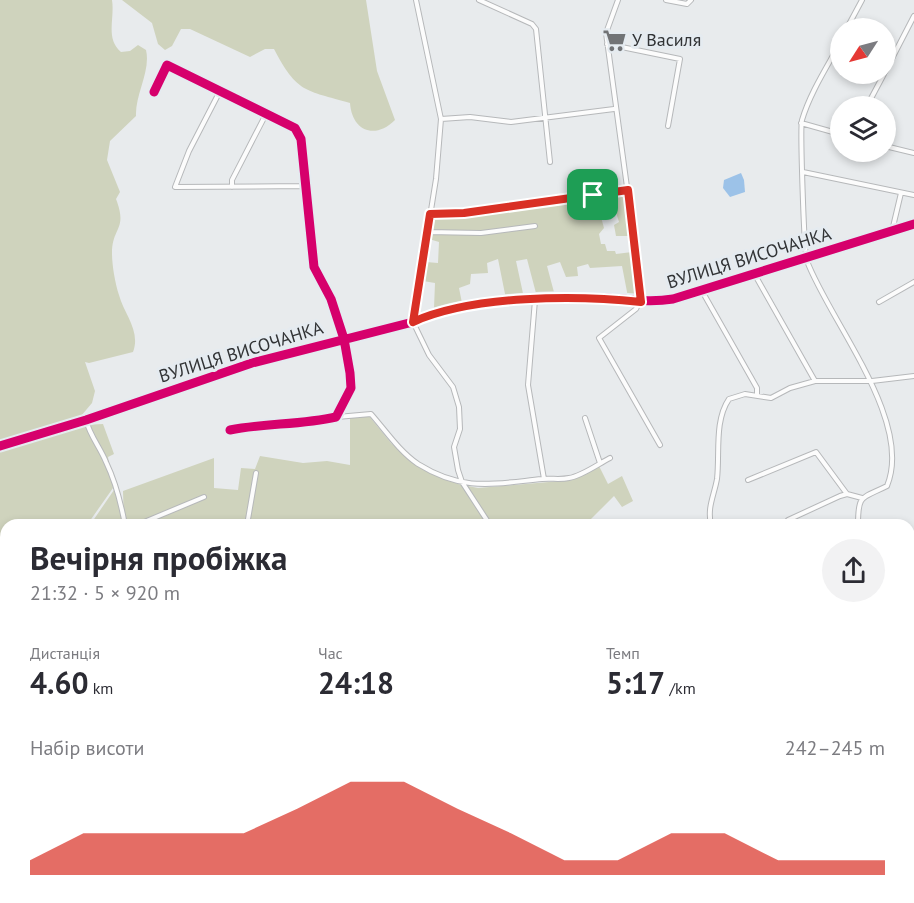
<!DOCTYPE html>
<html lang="uk">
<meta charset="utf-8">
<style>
:root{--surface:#fff;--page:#f2f2f3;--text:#2b2b33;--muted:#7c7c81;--accent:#d93025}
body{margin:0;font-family:"PT Sans",sans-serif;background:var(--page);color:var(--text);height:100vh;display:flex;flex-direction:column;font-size:22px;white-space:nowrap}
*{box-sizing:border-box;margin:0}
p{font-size:20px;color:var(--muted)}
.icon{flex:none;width:33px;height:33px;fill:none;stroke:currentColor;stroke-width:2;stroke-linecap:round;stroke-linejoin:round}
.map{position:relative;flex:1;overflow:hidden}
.side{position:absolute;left:0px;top:519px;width:915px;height:384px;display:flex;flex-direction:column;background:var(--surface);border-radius:18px 18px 0 0;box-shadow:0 3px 9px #0003}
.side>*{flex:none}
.needle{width:39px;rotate:234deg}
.fabs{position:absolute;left:830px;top:18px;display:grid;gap:12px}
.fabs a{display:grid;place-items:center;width:66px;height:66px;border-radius:50%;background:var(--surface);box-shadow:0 3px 9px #0003;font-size:30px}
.pin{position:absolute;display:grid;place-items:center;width:51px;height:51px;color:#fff;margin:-26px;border-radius:12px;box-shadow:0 3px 9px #0006}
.round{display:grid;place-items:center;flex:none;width:63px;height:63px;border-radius:32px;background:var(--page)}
.headline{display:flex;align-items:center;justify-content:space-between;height:102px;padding:0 30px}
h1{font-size:33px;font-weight:600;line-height:45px}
.stats{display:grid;grid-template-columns:repeat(3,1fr);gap:9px;height:102px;padding:6px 30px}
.stats div{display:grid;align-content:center}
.stats b{font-size:30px;font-weight:600}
.stats small{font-size:16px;font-weight:400}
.stats p{font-size:16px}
.chart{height:168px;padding:12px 30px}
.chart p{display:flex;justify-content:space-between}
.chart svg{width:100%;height:108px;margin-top:6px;fill:var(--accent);opacity:.7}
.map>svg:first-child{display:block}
</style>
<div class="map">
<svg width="914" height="903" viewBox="0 0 914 903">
<rect width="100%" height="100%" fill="#e8ebed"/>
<path fill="#cfd3bd" d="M0,0h112c3,18 -7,39 9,52l9,-1 8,-6 8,5c5,21 -11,44 -10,66l-26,25 -3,19 13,32 -4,7c12,31 -4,28 -4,54 0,12 3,30 7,42 5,19 22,36 14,57l-44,11 -4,-1 10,29 -3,12 -11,13 -81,24z
M122,0h244l11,71 18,49c-20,20 -43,11 -45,-17 -45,-13 -53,-10 -76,-54h-9l-15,8 -60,-28h-9l-9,17 -7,4 -7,-6 -6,-21z
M626,188l6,48h-16l-2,-11 5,-3 -6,-19 -6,-2 -12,2 -7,10 13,4 3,11 -5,6 2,10h4l2,7h8l1,3 16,-2 7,46 -11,-1 -6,-31 -32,2 -2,-4 -11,3 1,9 -12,1 -6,-15 -13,4 8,30 -18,1 -10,-38 -11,2 8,37 -18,1 -8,-40 -11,4 1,10 -17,1 -1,10 -11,4 3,15 -28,5 1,-25 -12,-2 3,-19 12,1 1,-21 -10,-3 4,-24 160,-20z
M350,415l19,1 22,27 25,21 42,20 20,4 94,-8 27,-14 9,18 14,-8 11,25 -11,6 -8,-11 -29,29h-495l24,-35 10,33 -1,-32 91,-33v30l24,2 3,-22 14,1 5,-13 43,7 24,-2 23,4z
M103,424l11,30 -6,3 5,31 -26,37h-81v218l-6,5v-298l83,-25z
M0,770l6,1v80l-6,-2z
M47,897h239l-20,6h-216z
M327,897h64l-6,6h-57z
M400,897h66v6h-69z"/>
<path fill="#9cc2e8" d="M741,173l3,7 1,12 -15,5 -7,-9 1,-8z"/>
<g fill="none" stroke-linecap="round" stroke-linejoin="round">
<path stroke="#9cc2e8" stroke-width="8" d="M909,631l5,-4
M621,897l1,6
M807,897v6
M390,903l5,-6"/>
<defs>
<path id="minor" d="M416,0l25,119 -5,60 -23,143 16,33 24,32 6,20 1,22 -6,18 4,23 4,12 28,43
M479,0l53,24 4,5 14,133
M618,0l-12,33 36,264 -6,12 -37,29 61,107
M666,0l21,4 4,-4
M847,28l15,-28
M840,43c-13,24 -30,50 -38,77 -2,8 2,134 5,141 22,59 107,160 80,225 -26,13 -29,8 -29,39
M607,44l73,15 -12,67
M885,72l29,-56
M220,91l-31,60 -14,36 131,-1
M154,92l13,-27 128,63 6,11 13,128 17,32 13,40 6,34 1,15 -15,29c-35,8 -71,6 -106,13
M867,106l17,-32
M441,119l29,-2 41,5 103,-13
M801,123l39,11
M885,146l29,7
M803,172l111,23
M232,187v-7l34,-66
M431,214l33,-1 165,-23
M892,231l9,-38
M428,232l53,1 54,-7
M755,275l60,106
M702,291l55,97v6
M535,300l-7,85 16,94
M879,302l35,-20
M337,417l34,-3c15,17 28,37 47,50 45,28 75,20 124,15 9,-1 18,1 27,-1 13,-2 29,-14 41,-20
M585,418l15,45
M86,420c4,16 14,27 20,42 10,21 15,41 19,63
M0,446l99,-31
M748,480l68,-28 31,42
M788,520l52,-24 7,-2 15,4
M137,525l67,-28
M247,525l9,-52
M711,525c-4,-18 3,-29 6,-46 3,-25 -3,-58 12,-80l16,-5 26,4 19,-10 25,-7h57l42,-5
M909,585l5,3
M912,622l-3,-17 5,-11
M909,751l5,-1
M909,847h5
M108,897l1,6
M630,897l2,6
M743,897l2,6
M183,903l30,-6
M852,903l3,-6"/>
<path id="tertiary" d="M99,415l153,-52 161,-41c51,-23 135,-26 191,-24 24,1 45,5 69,1l241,-75"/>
</defs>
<use href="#minor" stroke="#b6b8ba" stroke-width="6"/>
<use href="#tertiary" stroke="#b6b8ba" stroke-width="7"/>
<use href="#minor" stroke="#fcfcfc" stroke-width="4"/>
<use href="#tertiary" stroke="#fcfcfc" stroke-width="4.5"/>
<defs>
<path id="cycleway" d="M154,92l13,-27 128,63 6,11 13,128 17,32 13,40 6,34 1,15 -15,29c-35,8 -71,6 -106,13
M0,446l86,-26 166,-57 161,-41c51,-23 135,-26 191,-24 24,1 45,5 69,1l241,-75"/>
</defs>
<use href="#cycleway" stroke="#e5ebf0" stroke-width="13"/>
<use href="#cycleway" stroke="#d6006c" stroke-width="9"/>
</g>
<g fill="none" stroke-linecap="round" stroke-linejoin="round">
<defs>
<path id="route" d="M628,190l13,112c-65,-7 -168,-7 -228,20l17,-108 34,-1z"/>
</defs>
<use href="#route" stroke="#fff" stroke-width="12"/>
<use href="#route" stroke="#d93025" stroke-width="8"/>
</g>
<defs>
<symbol id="supermarket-bare" viewBox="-9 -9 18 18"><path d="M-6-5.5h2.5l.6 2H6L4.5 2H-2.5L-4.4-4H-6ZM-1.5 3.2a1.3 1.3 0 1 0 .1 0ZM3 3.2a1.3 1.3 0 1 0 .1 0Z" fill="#717375" stroke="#e5ebf0" stroke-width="2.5" paint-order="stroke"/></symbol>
</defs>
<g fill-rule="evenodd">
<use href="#supermarket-bare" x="598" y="24" width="33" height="33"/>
</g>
<g text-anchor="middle" stroke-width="6" stroke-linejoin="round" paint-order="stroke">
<g font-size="18" fill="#313335" stroke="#e5ebf0" text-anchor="start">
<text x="632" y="46">У Василя</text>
</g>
<g font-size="18" fill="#313335" stroke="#e5ebf0">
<text transform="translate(749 258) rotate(-17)" y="6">ВУЛИЦЯ ВИСОЧАНКА</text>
<text transform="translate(241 352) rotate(-17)" y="6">ВУЛИЦЯ ВИСОЧАНКА</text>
</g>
</g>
</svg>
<div class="fabs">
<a><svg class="needle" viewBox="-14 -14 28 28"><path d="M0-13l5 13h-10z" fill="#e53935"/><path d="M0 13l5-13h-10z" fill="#7c7c81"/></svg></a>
<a><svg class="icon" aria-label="layers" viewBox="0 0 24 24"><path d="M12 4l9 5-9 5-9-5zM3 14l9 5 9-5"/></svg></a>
</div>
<div class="pin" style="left:593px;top:195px;background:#1e9e55"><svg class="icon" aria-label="arrive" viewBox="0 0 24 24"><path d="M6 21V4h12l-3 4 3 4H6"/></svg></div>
<section class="side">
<div class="headline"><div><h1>Вечірня пробіжка</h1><p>21:32 · 5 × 920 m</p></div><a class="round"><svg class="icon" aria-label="share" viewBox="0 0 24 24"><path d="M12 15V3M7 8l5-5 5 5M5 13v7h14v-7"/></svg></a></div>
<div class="stats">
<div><p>Дистанція</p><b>4.60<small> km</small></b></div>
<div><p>Час</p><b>24:18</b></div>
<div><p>Темп</p><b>5:17<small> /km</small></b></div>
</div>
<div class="chart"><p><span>Набір висоти</span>242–245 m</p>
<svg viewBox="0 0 160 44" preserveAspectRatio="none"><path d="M0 44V38L10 27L20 27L30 27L40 27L50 17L60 6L70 6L80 17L90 27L100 38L110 38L120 27L130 27L140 38L150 38L160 38V44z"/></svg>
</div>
</section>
</div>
